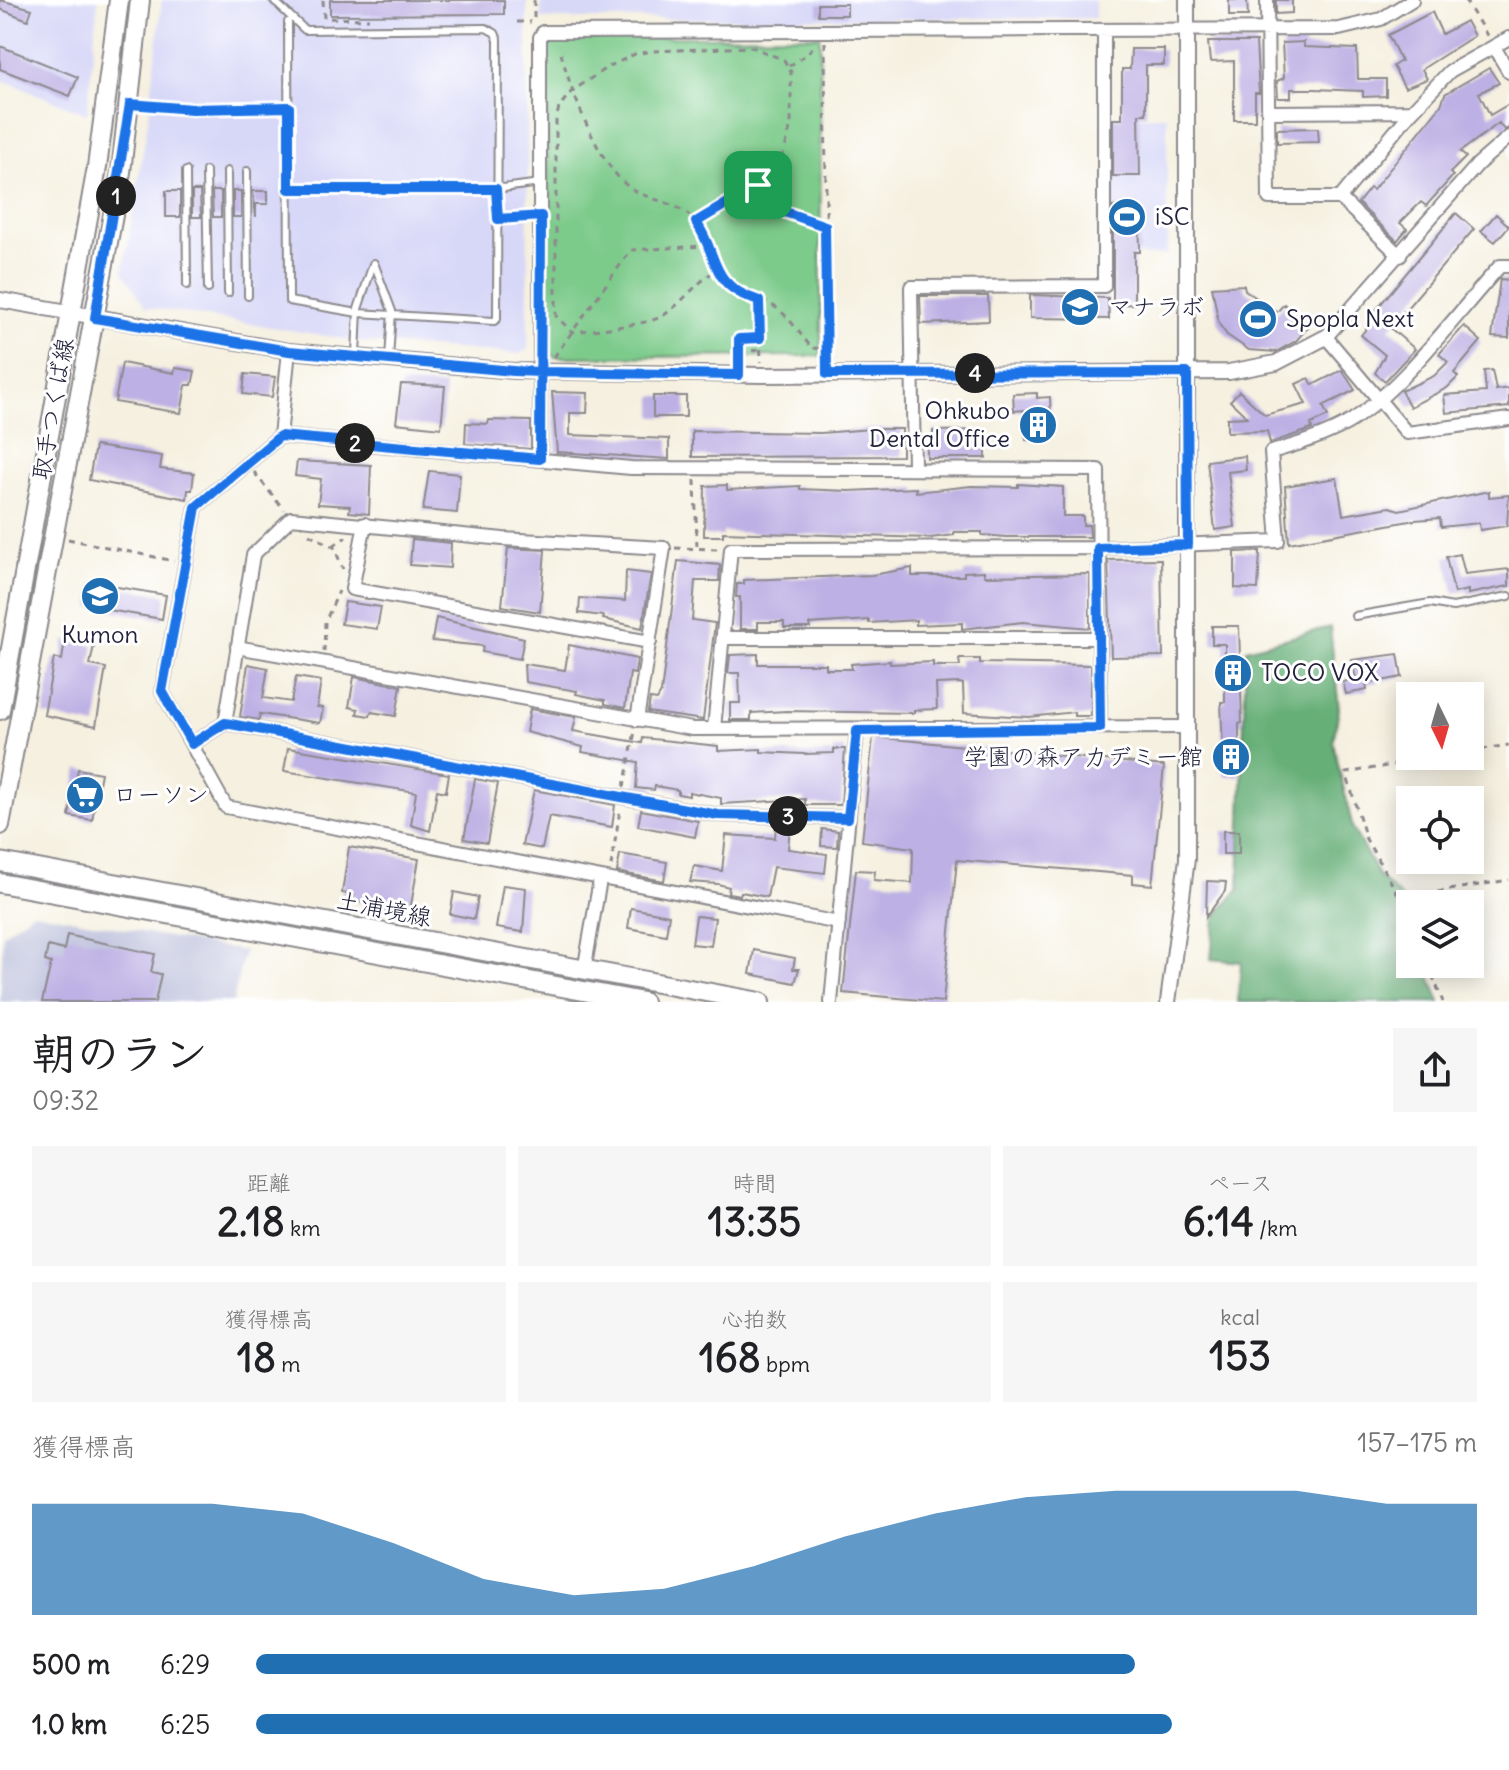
<!DOCTYPE html>
<html lang="ja">
<meta charset="utf-8">
<style>
:root{--surface:#fff;--page:#f6f6f6;--text:#202124;--muted:#757577;--accent:#1f6fb2}
body{margin:0;font-family:Delius,"Klee One",sans-serif;background:var(--page);color:var(--text);height:100vh;display:flex;flex-direction:column;font-size:30px;white-space:nowrap}
*{box-sizing:border-box;margin:0}
p{font-size:26px;color:var(--muted)}
.icon{flex:none;width:44px;height:44px;fill:none;stroke:currentColor;stroke-width:2;stroke-linecap:round;stroke-linejoin:round}
.map{position:relative;height:1002px;overflow:hidden}
.side{display:flex;flex-direction:column;background:var(--surface);flex:1}
.side>*{flex:none}
.needle{width:52px;rotate:175deg}
.fabs{position:absolute;left:1396px;top:682px;display:grid;gap:16px}
.fabs a{display:grid;place-items:center;width:88px;height:88px;border-radius:0px;background:var(--surface);box-shadow:0 4px 20px #0003;font-size:40px}
.pin{position:absolute;display:grid;place-items:center;width:68px;height:68px;color:#fff;margin:-34px;border-radius:16px;box-shadow:0 4px 12px #0006}
.km{position:absolute;width:40px;height:40px;margin:-20px;border-radius:50%;background:#222;color:#fff;font-size:22px;line-height:40px;text-align:center}
.round{display:grid;place-items:center;flex:none;width:84px;height:84px;border-radius:0px;background:var(--page)}
.summary{display:flex;align-items:center;justify-content:space-between;height:136px;padding:0 32px}
h1{font-size:44px;font-weight:700;line-height:60px}
.figures{display:grid;grid-template-columns:repeat(3,1fr);gap:12px;height:136px;padding:8px 32px}
.figures div{display:grid;align-content:center;border-radius:0px;background:var(--page);text-align:center}
.figures b{font-size:40px;font-weight:700}
.figures small{font-size:22px;font-weight:400}
.figures p{font-size:22px}
.chart{height:224px;padding:16px 32px}
.chart p{display:flex;justify-content:space-between}
.chart svg{width:100%;height:144px;margin-top:8px;fill:var(--accent);opacity:.7}
ul{padding:0 32px;list-style:none;font-size:26px}
li{display:grid;grid-template-columns:128px 96px 1fr;align-items:center;height:60px}
li i{height:20px;border-radius:10px;background:var(--accent)}
.map>svg:first-child{display:block}
</style>
<div class="map">
<svg width="1509" height="1002" viewBox="0 0 1509 1002">
<rect width="100%" height="100%" fill="#fff"/>
<filter id="ink" filterUnits="userSpaceOnUse"><feTurbulence type="fractalNoise" baseFrequency=".0125" numOctaves="2"/><feDisplacementMap in="SourceGraphic" scale="16" xChannelSelector="R" yChannelSelector="G"/><feConvolveMatrix kernelMatrix="1 2 1 2 8 2 1 2 1" color-interpolation-filters="sRGB"/></filter>
<filter id="wash" filterUnits="userSpaceOnUse"><feTurbulence type="fractalNoise" baseFrequency=".006" numOctaves="4" result="noise"/><feDisplacementMap in="SourceGraphic" scale="32" xChannelSelector="R" yChannelSelector="G"/><feGaussianBlur stdDeviation="1.8" result="paint"/><feColorMatrix in="noise" values="0 0 0 0 0 0 0 0 0 0 0 0 0 0 0 0 0 1.4 0 .05"/><feComposite in="paint" operator="in"/></filter>
<g filter="url(#wash)">
<rect width="100%" height="100%" fill="#f5f0df"/>
<path fill="#d7d7f8" d="M0,0h98l-11,114 -87,-35z
M162,0h365l1,349 -8,5 -156,-12 -218,-35 -23,-35 26,-157z
M541,0h554v18l-554,1z
M1167,116v139l-57,1 -1,-139z"/>
<path fill="#bfc2dd" d="M33,912l211,39 -11,51h-233l3,-68z"/>
<path fill="#7dcb8b" stroke="#507663" stroke-width="2" d="M820,36l1,320 -266,1 -7,-5 -1,-310 12,-4z"/>
<path fill="#66af77" stroke="#446859" stroke-width="2" d="M1330,627l9,82 -6,33 20,87 26,48 23,21 8,30v36h15l15,38h-202l3,-40 -30,-3 4,-42 24,-28 7,-240z"/>
<g id="blocks">
<path fill="#bdb0e4" d="M0,0l32,9 -4,11 -28,-11z
M330,0h174v14l-174,1z
M1229,0h18l1,16h-19z
M1276,0h16v13l-16,1z
M818,4h29v11h-29z
M1432,12l10,22 24,-13 8,15 -52,33 5,10 -22,9 -12,-22 8,-5 -13,-26z
M1208,42h48l3,51h-4v27h-21v-59l-24,1z
M1304,42v5l53,2 1,30h28v17l-23,1v-6l-49,-2h-23v9h-13l-1,-17 7,-3 -2,-35z
M0,46l78,31 -8,19 -70,-27z
M1131,49h33v16h-18v49h-7l1,62h-27v-57h9v-50h8z
M1489,68l10,15 -20,10 11,22 19,-11v24l-5,2 -5,-7 -39,29 6,5 -16,16 3,3 -27,30 -5,-4 -21,21 7,6 -10,12 -39,-38 12,-15 3,2 68,-85 4,-11z
M1318,128l1,14 -42,1v-14z
M166,191h14v26h-14z
M192,191h8l1,26h-9z
M212,191h9v26h-8z
M233,191h8v26h-8z
M253,191h15v13h-12v13z
M1139,206l1,46h-6v52l-21,1v-98z
M1456,213l18,16 -84,99 25,21 -30,32 -10,-8 10,-18 -24,-20 17,-21 -3,-3z
M1496,214l13,12 -14,16 -14,-11z
M1500,279l9,1v58l-17,-1z
M1244,285l1,5 32,22 7,-8 24,23 -12,14 -20,11 -27,-2 -22,-15 -8,-11 -7,-37z
M1030,295l78,3 1,21 -79,-1z
M920,296h68l1,25 -68,3z
M1464,326l17,15 -27,32 4,4 -11,11 -37,19 -9,-16 33,-15 14,-14 -9,-8z
M122,363l52,10 1,-5 20,3 -3,14h-6l-5,28 -66,-11z
M1342,370l13,20 -32,16 5,10 -17,8 1,5 -42,14 -3,-12 -40,1v-14l20,-1 -17,-16 9,-10 26,24 41,-11 -10,-20 13,-6 4,7z
M1492,370l4,20 13,-2v19l-63,6 -2,-18 42,-3 -2,-21z
M245,374l30,3 -3,20 -29,-3z
M401,384l44,2 -4,42 -45,-5z
M552,392l36,1 -1,20h-17v22l99,4v20l-112,-7z
M1037,393v5l13,-1 2,41 -26,2 -2,-30 -10,1 -1,-17z
M653,396h33v21h-33z
M489,420l42,1v28l-66,-5 1,-21 22,1z
M871,429h31v27l-210,1v-26l129,2z
M985,430l1,28h-59v-13l6,-1v-13z
M95,446l67,10 -2,13 34,4 -2,17h-4l-1,9 -98,-19z
M1245,456l1,14 -18,2 7,55 -20,3 -8,-69z
M297,461l74,4 -2,49 -20,-2 1,-6 -32,-2 3,-25 -26,-3z
M429,471l31,3 -3,39 -34,-3z
M1337,478l6,37 47,-8 9,3 90,-19v6l20,-2 -2,31 -27,4 -1,-7 -38,4 -1,-9 -25,2 -126,23 -4,-57z
M1018,484l45,3v29h20v9h6l1,12h-84l-24,-2v-3h-28v3l-24,3 -207,-6v4h-19l1,-50 22,-1v5l73,-4v3l49,2 67,-3v4l55,-6 47,1z
M412,539l39,4 -1,25 -40,-3z
M508,548l37,2 -5,62 -38,-6z
M1260,551l-2,38 -23,-1v-36z
M1460,554l5,20 44,-5v17l-41,8v-4l-14,3 -8,-36z
M1161,559l2,97 -52,1 -3,-97z
M678,561l42,4 -1,16h-24l-3,39 23,3 -12,97 -55,-8 2,-13 7,1 4,-7z
M912,568v8h52v-4l20,-1v5l106,-2v54l-67,-6 -61,7v-6l-46,2v-5l-47,3v-3l-60,4 1,4h-26v-6h-26v7h-18v-32h-4l1,-13h7v-4l128,-5z
M626,571l25,3 -9,54 -39,-9 1,-3 -25,-3 1,-15 45,3z
M93,583l73,12 -4,24 -72,-12z
M345,602l36,5 -4,22 -36,-5z
M436,618l88,20 -4,21 -38,-7 1,-6 -51,-5z
M1212,626h27l3,97 -3,1v52h-15l-3,-74h4v-58h-13z
M65,640l29,5 -4,20 16,3 -10,58 -52,-11 10,-57 8,2z
M569,645l68,14 -2,15 -5,-1 -5,35 -20,-4v-4l-29,-6 1,-3 -52,-9 -1,-18 41,6z
M758,654v10h68v5h26l-1,-5 39,-3v3l43,-2v4h27l-1,-7h21v4l111,2v51h-17v-4l-45,5 -65,-4 -1,-29 -3,-1 -24,1 1,25 -23,1v3l-128,-2 -35,2v7h-21v-17h10l-1,-30h-11l2,-18z
M1398,654l4,23 -36,7 1,6 -21,4 -3,-12 13,-3 -4,-19z
M248,664l20,4 -5,30 28,4 5,-25 25,4 -4,26 6,1 -3,15 -60,-9 -1,6 -19,-3z
M354,677l47,9 -5,30 -25,-4 -1,4 -13,-2 1,-5 -9,-2z
M530,709l46,8 -3,14 69,12 1,-5 75,8v5l43,-2v3l43,2 30,-1v-4h11l-4,56h-36v-6l-84,5v-6l-32,-6v4l-11,-2v-4l-23,-4 -1,4 -18,-2 2,-26 -56,-10 1,-5 -57,-15z
M873,737l291,29 -12,119 -19,-2v-8l-176,-15 -14,142 -100,-9 13,-123 19,1 -1,9 38,3 1,-35 -51,-7z
M288,748l161,26 -3,18 -9,-2 -7,41 -19,-6 5,-33 -132,-21z
M78,769l23,4 -9,47 -23,-4z
M475,779l23,4 -11,60 -23,-4z
M534,790l81,15 -3,22 -63,-11 -7,33 -20,-4z
M641,810l57,11 -3,16 -57,-11z
M776,825l14,1 -2,23 39,5 -2,19 -52,-6 -6,30 -26,-5 -1,3 -12,-2 1,-6 -11,-3 -28,-2 4,-16 28,5 4,-36 49,3z
M822,829l16,2 -1,16 -16,-1z
M1223,831h16v23h-16z
M349,847l70,12 -9,52 -57,-10 1,-6 -12,-2z
M620,854l47,8 -3,19 -47,-9z
M1207,881l19,1 -1,9 -19,26z
M503,885l23,3 -3,44 -27,-4z
M454,892l24,5 -4,22 -24,-5z
M631,908l38,7 -3,20 -38,-7z
M696,916l19,2 -4,28 -19,-2z
M67,935l88,19 -4,18 10,2 -6,28h-113l9,-39 -6,-2 3,-15 16,4z
M754,950l41,8 -2,11h6l-4,14 -45,-9z"/>
</g>
</g>
<g filter="url(#ink)">
<use href="#blocks" fill-opacity="0" stroke="#8c898d" stroke-width="2"/>
<g fill="none" stroke-linecap="round" stroke-linejoin="round">
<defs>
<path id="service" d="M273,0l32,30 181,-2 9,5 3,7 -1,279 -3,2 -136,-8 -69,-12 -1,-279
M130,104l62,5 97,-2
M186,171l1,114
M206,171l2,118
M227,171l1,122
M247,171l1,125
M289,189h207l44,-6
M498,219l43,-3
M374,263l18,48 -3,49
M356,355l2,-46 15,-45
M1355,616l75,-13 23,4 56,-11"/>
<path id="minor" d="M1267,0l2,198h71l60,58
M1494,47l15,25
M1268,112l144,-1 38,-40 59,-33
M1509,137l-31,27 -152,173 81,96 102,-14
M1340,198l72,-87
M280,436l9,-85
M540,459v-422l3,-5 796,-3 42,-10 31,-19
M914,467l-3,-180 193,-1v-256
M365,524l-13,65 298,53
M723,638h376
M237,647l455,82 496,-2
M637,720l27,-172 -161,-9 -212,-21 -38,37 -28,168 493,92 130,3
M714,729l17,-180 367,-1 180,-7 -7,-89c26,-7 51,-15 75,-28 52,-30 112,-112 154,-158h9
M192,744l33,-21
M839,923l-613,-116 -64,-116 34,-184 84,-71 351,32 467,2 2,258
M584,971l16,-91
M831,1002l26,-271"/>
<path id="tertiary" d="M0,300l289,51 225,20 247,4 468,-3 47,-9 50,-26
M1168,1002l19,-143v-859"/>
<path id="primary" d="M0,710l97,-543 22,-167
M0,825l121,-653 19,-172
M0,862l760,140
M0,883l643,119"/>
</defs>
<use href="#service" stroke="#8c898d" stroke-width="10"/>
<use href="#minor" stroke="#8c898d" stroke-width="16"/>
<use href="#tertiary" stroke="#8c898d" stroke-width="18"/>
<use href="#primary" stroke="#8c898d" stroke-width="22"/>
<path stroke="#8c898d" stroke-width="3" stroke-dasharray="6 6" stroke-linecap="butt" d="M323,0l1,18 45,1
M534,0v22
M1465,0l23,37
M517,22h14
M825,42l2,320
M561,53c9,36 39,117 72,137 19,11 44,12 60,29 15,14 12,38 26,54 22,24 32,20 56,34 14,9 26,29 37,41l15,1
M789,66l18,-12 9,-11
M758,185l27,27 39,14
M696,222l68,-42 20,-28 7,-27v-53l-7,-12 -32,-13 -99,4 -18,3 -29,14 -35,24 -12,15 -3,14v195l16,16c20,-2 78,-7 92,-17 19,-13 32,-32 52,-45
M759,301l2,61
M740,351l21,-1
M554,357l77,-107 75,-4
M739,363v-24l20,-1
M254,472l30,38
M695,480l2,69
M309,534l25,13 9,22
M68,539l106,22
M333,546l13,-9
M675,548l45,1
M324,652l1,-30 14,-31
M1470,751l39,-6
M624,787l11,-56
M611,866l9,-56
M1402,898l107,-18
M1410,915l-44,-76 -20,-66 98,-17
M1428,964l15,38"/>
<use href="#service" stroke="#fff" stroke-width="6"/>
<use href="#minor" stroke="#fff" stroke-width="12"/>
<use href="#tertiary" stroke="#fff" stroke-width="14"/>
<use href="#primary" stroke="#fff" stroke-width="18"/>
</g>
</g>
<g fill="none" stroke-linecap="round" stroke-linejoin="round" filter="url(#ink)">
<defs>
<path id="route" d="M758,185l-62,37c24,35 11,62 63,79l1,37 -21,1v36l-198,-3 -27,-1 -225,-20 -194,-33 35,-214 62,5 97,-2v82h207l2,30 43,-3 -1,243 -260,-23 -84,71 -34,184 30,53 33,-21 493,92 130,3 9,-87 243,-3 -2,-180 90,-3 -1,-172 -360,1 -2,-148 -40,-14 -27,-27"/>
</defs>
<use href="#route" stroke="#fff" stroke-width="16"/>
<use href="#route" stroke="#1a73e8" stroke-width="10"/>
</g>
<defs>
<symbol id="stadium-disc" viewBox="-11 -11 22 22"><circle r="9.5" fill="#1f6fb2" stroke="#fff"/><path d="M0-5a6.5 5 0 1 0 0 10a6.5 5 0 1 0 0-10ZM-3.5-1.8h7v3.6h-7Z" fill="#fff"/></symbol>
<symbol id="school-disc" viewBox="-11 -11 22 22"><circle r="9.5" fill="#1f6fb2" stroke="#fff"/><path d="M0-5L7-2L0 1L-7-2ZM-4 1L0 2.5L4 1V4Q0 6-4 4Z" fill="#fff"/></symbol>
<symbol id="building-disc" viewBox="-11 -11 22 22"><circle r="9.5" fill="#1f6fb2" stroke="#fff"/><path d="M-4-6H4V6H1V3H-1V6H-4ZM-2.5-4.3h1.7v1.8h-1.7ZM.8-4.3h1.7v1.8H.8ZM-2.5-1h1.7V.8h-1.7ZM.8-1h1.7V.8H.8Z" fill="#fff"/></symbol>
<symbol id="supermarket-disc" viewBox="-11 -11 22 22"><circle r="9.5" fill="#1f6fb2" stroke="#fff"/><path d="M-6-5.5h2.5l.6 2H6L4.5 2H-2.5L-4.4-4H-6ZM-1.5 3.2a1.3 1.3 0 1 0 .1 0ZM3 3.2a1.3 1.3 0 1 0 .1 0Z" fill="#fff"/></symbol>
</defs>
<g fill-rule="evenodd">
<use href="#stadium-disc" x="1105" y="195" width="44" height="44"/>
<use href="#school-disc" x="1058" y="285" width="44" height="44"/>
<use href="#stadium-disc" x="1236" y="297" width="44" height="44"/>
<use href="#building-disc" x="1016" y="403" width="44" height="44"/>
<use href="#school-disc" x="78" y="574" width="44" height="44"/>
<use href="#building-disc" x="1211" y="651" width="44" height="44"/>
<use href="#building-disc" x="1209" y="735" width="44" height="44"/>
<use href="#supermarket-disc" x="63" y="773" width="44" height="44"/>
</g>
<g text-anchor="middle" stroke-width="6" stroke-linejoin="round" paint-order="stroke">
<g font-size="24" fill="#22223b" stroke="#fff" text-anchor="start">
<text x="1155" y="225">iSC</text>
<text x="1108" y="315">マナラボ</text>
<text x="1286" y="327">Spopla Next</text>
<text x="1010" y="419" text-anchor="end">Ohkubo<tspan x="1010" dy="28">Dental Office</tspan></text>
<text x="100" y="643" text-anchor="middle">Kumon</text>
<text x="1261" y="681">TOCO VOX</text>
<text x="1203" y="765" text-anchor="end">学園の森アカデミー館</text>
<text x="113" y="803">ローソン</text>
</g>
<g font-size="24" fill="#22223b" stroke="#fff">
<text transform="translate(53 409) rotate(-80)" y="8">取手つくば線</text>
<text transform="translate(384 909) rotate(11)" y="8">土浦境線</text>
</g>
</g>
</svg>
<div class="fabs">
<a><svg class="needle" viewBox="-14 -14 28 28"><path d="M0-13l5 13h-10z" fill="#e53935"/><path d="M0 13l5-13h-10z" fill="#757577"/></svg></a>
<a><svg class="icon" aria-label="locate" viewBox="0 0 24 24"><circle cx="12" cy="12" r="6"/><path d="M12 2v4M12 18v4M2 12h4M18 12h4"/></svg></a>
<a><svg class="icon" aria-label="layers" viewBox="0 0 24 24"><path d="M12 4l9 5-9 5-9-5zM3 14l9 5 9-5"/></svg></a>
</div>
<div class="pin" style="left:758px;top:185px;background:#1e9e55"><svg class="icon" aria-label="arrive" viewBox="0 0 24 24"><path d="M6 21V4h12l-3 4 3 4H6"/></svg></div>
<b class="km" style="left:116px;top:196px">1</b>
<b class="km" style="left:355px;top:443px">2</b>
<b class="km" style="left:788px;top:816px">3</b>
<b class="km" style="left:975px;top:373px">4</b>
</div>
<section class="side">
<div class="summary"><div><h1>朝のラン</h1><p>09:32</p></div><a class="round"><svg class="icon" aria-label="share" viewBox="0 0 24 24"><path d="M12 15V3M7 8l5-5 5 5M5 13v7h14v-7"/></svg></a></div>
<div class="figures">
<div><p>距離</p><b>2.18<small> km</small></b></div>
<div><p>時間</p><b>13:35</b></div>
<div><p>ペース</p><b>6:14<small> /km</small></b></div>
</div>
<div class="figures">
<div><p>獲得標高</p><b>18<small> m</small></b></div>
<div><p>心拍数</p><b>168<small> bpm</small></b></div>
<div><p>kcal</p><b>153</b></div>
</div>
<div class="chart"><p><span>獲得標高</span>157–175 m</p>
<svg viewBox="0 0 160 44" preserveAspectRatio="none"><path d="M0 44V10L10 10L20 10L30 13L40 22L50 33L60 38L70 36L80 29L90 20L100 13L110 8L120 6L130 6L140 6L150 10L160 10V44z"/></svg>
</div>
<ul>
<li><b>500 m</b>6:29<i style="width:72%"></i></li>
<li><b>1.0 km</b>6:25<i style="width:75%"></i></li>
</ul>
</section>
